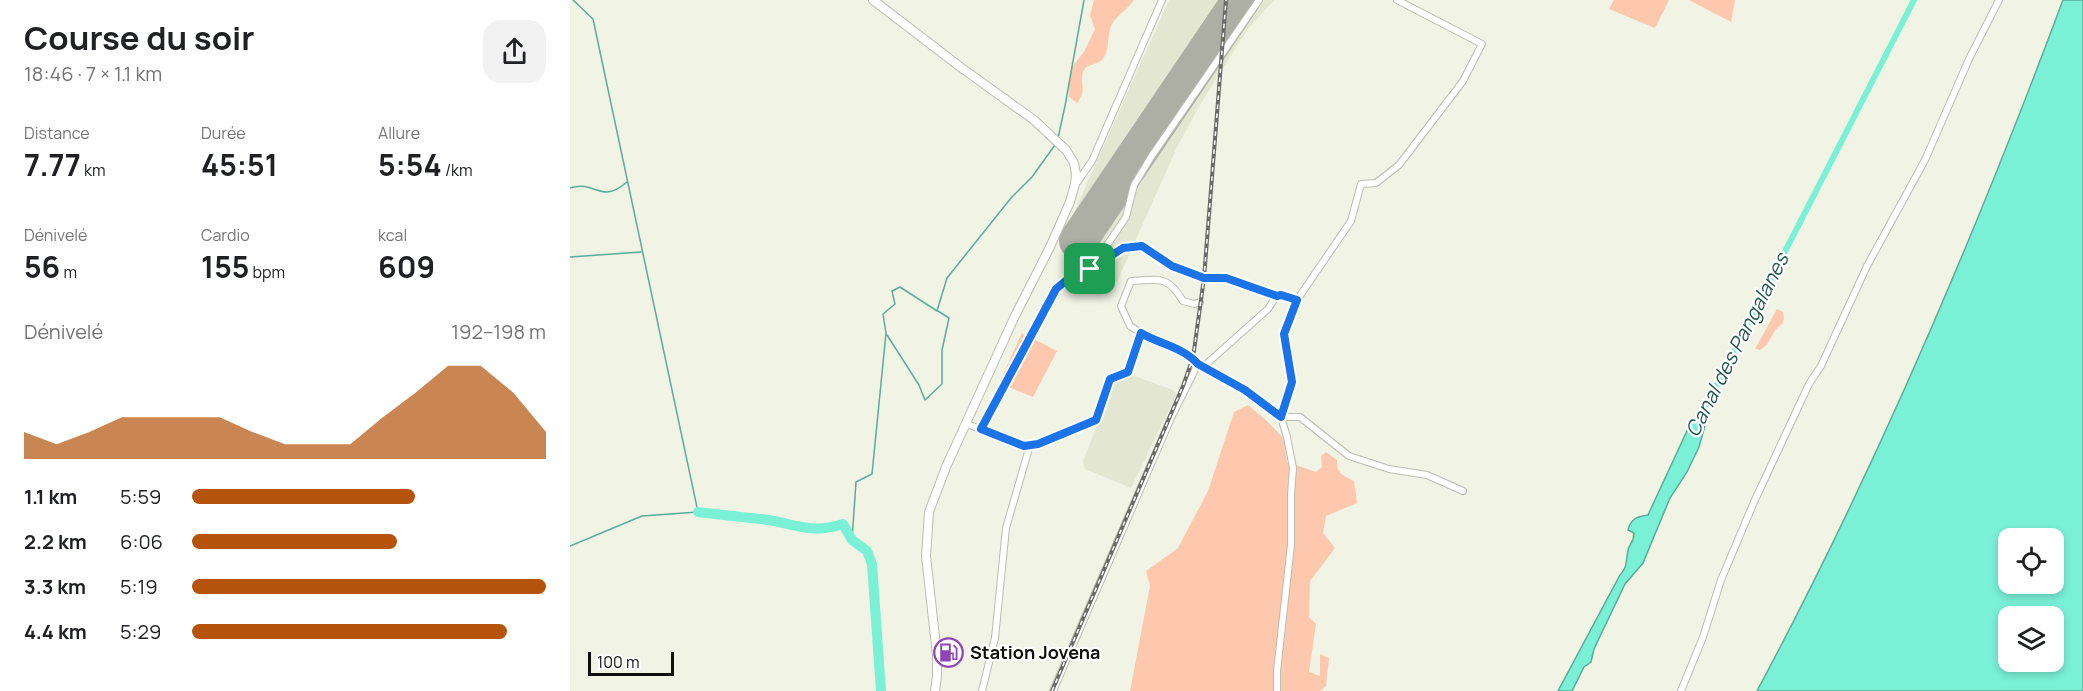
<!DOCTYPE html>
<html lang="fr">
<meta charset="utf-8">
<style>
:root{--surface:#fff;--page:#f2f2f2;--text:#202124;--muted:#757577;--accent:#b45309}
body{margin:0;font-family:Manrope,sans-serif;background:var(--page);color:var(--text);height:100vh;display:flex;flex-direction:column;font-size:22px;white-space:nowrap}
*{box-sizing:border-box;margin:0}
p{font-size:20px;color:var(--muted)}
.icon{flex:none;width:33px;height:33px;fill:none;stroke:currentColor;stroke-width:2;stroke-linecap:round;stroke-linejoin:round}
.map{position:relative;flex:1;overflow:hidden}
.details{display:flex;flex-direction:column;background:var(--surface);width:570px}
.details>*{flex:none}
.fabs{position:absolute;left:1428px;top:528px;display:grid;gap:12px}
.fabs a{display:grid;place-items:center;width:66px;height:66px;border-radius:12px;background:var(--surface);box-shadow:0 3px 9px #0003;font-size:30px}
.scale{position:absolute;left:18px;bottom:15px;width:86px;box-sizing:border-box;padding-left:6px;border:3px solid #0e0e0a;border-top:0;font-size:16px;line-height:21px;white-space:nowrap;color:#0e0e0a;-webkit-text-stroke:4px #fff;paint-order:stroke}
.pin{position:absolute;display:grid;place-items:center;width:51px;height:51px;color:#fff;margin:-26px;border-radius:12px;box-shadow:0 3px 9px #0006}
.round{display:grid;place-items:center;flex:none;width:63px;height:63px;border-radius:18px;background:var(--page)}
.summary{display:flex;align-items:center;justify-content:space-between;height:102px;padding:0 24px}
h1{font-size:33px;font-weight:700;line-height:45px}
.metrics{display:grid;grid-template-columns:repeat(3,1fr);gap:9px;height:102px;padding:6px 24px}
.metrics div{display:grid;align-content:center}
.metrics b{font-size:30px;font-weight:700}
.metrics small{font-size:16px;font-weight:400}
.metrics p{font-size:16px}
.chart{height:168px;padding:12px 24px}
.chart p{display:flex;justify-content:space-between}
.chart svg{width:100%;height:108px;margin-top:6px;fill:var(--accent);opacity:.7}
ul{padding:0 24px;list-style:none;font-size:20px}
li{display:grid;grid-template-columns:96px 72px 1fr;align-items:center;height:45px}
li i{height:15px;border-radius:8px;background:var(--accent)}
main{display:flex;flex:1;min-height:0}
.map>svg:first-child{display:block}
</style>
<main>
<section class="details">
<div class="summary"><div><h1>Course du soir</h1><p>18:46 · 7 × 1.1 km</p></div><a class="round"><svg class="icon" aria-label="share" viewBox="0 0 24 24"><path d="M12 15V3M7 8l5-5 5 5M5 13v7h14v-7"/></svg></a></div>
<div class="metrics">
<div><p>Distance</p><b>7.77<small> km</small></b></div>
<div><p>Durée</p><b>45:51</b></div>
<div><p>Allure</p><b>5:54<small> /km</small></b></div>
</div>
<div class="metrics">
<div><p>Dénivelé</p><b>56<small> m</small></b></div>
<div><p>Cardio</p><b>155<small> bpm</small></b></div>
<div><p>kcal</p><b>609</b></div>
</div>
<div class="chart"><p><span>Dénivelé</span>192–198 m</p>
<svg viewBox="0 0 160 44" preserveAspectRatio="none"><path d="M0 44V33L10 38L20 33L30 27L40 27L50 27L60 27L70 33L80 38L90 38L100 38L110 27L120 17L130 6L140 6L150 17L160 33V44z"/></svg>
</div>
<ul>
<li><b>1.1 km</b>5:59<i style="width:63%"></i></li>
<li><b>2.2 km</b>6:06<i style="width:58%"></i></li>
<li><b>3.3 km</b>5:19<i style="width:100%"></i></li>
<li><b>4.4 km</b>5:29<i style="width:89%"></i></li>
</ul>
</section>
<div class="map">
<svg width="1513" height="691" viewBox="0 0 1513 691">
<rect width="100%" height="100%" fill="#f1f3e5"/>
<path fill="#e3e6d1" d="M599,0h105l-27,30 -47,75 -22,40 -61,137 -58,-36z
M543,373l16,1 44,16 4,4 -46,94 -46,-19 -2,-7 31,-82z"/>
<path fill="#fdc8ad" d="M524,0h40c-6,9 -17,15 -22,24 -6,11 -1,26 -10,36 -5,5 -17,4 -19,12 -4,14 5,16 -6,31l-8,-6v-16l3,-14 12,-15 11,-23 -5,-14z
M1044,0h55l-14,28 -46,-19z
M1119,0h46l-4,22z
M1207,309l6,3 1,6 -2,6c-11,6 -10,20 -22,26l-5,-1z
M452,333l35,18 -24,46 -34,-14z
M678,405l20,17 16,17 3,23 29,10 6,-5 -1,-11 5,-4 11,8c-1,13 6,16 17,21l3,22 -31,13 -3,17 12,15 -25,33 -1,36 7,7 -7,48 11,4v-22l9,4 -3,28 -6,5h-190l20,-105 -4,-15 32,-23 30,-57 26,-79z"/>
<path fill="#7af1d7" stroke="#5aad9a" stroke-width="1.5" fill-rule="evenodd" d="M1493,0h20v691h-326c119,-222 218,-455 306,-691zM1438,538h46v46h-46zM1438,616h46v46h-46z
M1123,418l13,4 -7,25 -12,25 -17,26 -27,65 -18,21 -31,65 -3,13 -7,5 -12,24h-14l62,-116c9,-9 5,-17 9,-28 3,-5 5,-7 5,-14l-6,-3c3,-12 9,-13 20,-15z"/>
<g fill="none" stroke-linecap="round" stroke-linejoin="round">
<path stroke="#5aad9a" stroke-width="1.5" d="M488,138l7,-32 19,-106
M0,188c27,-8 30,17 57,-6
M0,257l71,-5
M317,335l32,50 6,15 17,-16v-34l7,-32 -11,-7
M282,540l4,-58 16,-8 14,-141 -3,-19 12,-10 -3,-13 8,-4 37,24 10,-33 64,-80 21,-21 23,-32
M0,546l72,-30 56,-4 -105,-493 -20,-19"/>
<path stroke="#7af1d7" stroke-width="6" d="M1125,427l219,-427"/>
<path stroke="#7af1d7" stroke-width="10" d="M128,512c23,3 47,5 71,8 29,5 44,14 74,4l9,16 15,11 5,13 9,127"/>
<path stroke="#aeafa4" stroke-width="38" d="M508,241l163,-241"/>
<defs>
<path id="minor" d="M827,0l85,44 -19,37 -64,84 -23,18 -15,1 -10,37 -54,79 -7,16 -6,18 8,48 -11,35h19l49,39 40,13 38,6 36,16
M506,184l16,-23 70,-161
M523,266l33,-49 8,-32 17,-28 108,-157
M630,302l-6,2 -11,-3c-16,-27 -25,-21 -52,-20l-10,25 9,20 24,15 12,2 27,15 5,6 46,26 37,27 6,20 6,31 -2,27v50l-14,126v20
M633,367l65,-58 9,-14
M397,424l57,22 14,-2 58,-24 14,-41 18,-7 13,-39
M411,429l75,-140 13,-11 21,-9 33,-21 19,-2 30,20 32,12h22l51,17h4l16,5
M412,691l13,-53 11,-110 24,-83
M483,691l118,-273 27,-54
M1111,691l22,-54 18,-57 33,-78 55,-118 12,-18 46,-100 58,-106 44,-101 30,-59"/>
<path id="secondary" d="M303,0l86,66 75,54 32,30 8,13 2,11 -1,10 -5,18 -20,45 -36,71 -68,149 -17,45 -3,44 11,99v21l-2,15"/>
</defs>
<use href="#minor" stroke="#bbbdb0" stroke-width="8"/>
<use href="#secondary" stroke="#bbbdb0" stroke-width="10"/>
<use href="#minor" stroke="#fff" stroke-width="6"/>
<use href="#secondary" stroke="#fff" stroke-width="8"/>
<defs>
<path id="rail" d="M482,691l131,-305 10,-28 11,-80 22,-278"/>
</defs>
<use href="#rail" stroke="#6a6b63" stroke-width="4"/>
<use href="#rail" stroke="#fff" stroke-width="1.5" stroke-dasharray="4.5" stroke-linecap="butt"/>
</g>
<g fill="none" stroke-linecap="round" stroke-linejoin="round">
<defs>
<path id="route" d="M572,246l30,20 32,12h22l51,18 4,-1 16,5 -13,34 8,48 -11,35 -36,-27 -47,-26c-15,-17 -39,-20 -57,-31l-13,39 -18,7 -14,41 -58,24 -14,2 -43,-17 75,-140 13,-11 21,-9 33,-21z"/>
</defs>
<use href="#route" stroke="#fff" stroke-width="12"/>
<use href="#route" stroke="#1a73e8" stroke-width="8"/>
</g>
<defs>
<symbol id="fuel-ring" viewBox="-11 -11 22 22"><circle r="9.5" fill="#fff" stroke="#9045b7" stroke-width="1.5"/><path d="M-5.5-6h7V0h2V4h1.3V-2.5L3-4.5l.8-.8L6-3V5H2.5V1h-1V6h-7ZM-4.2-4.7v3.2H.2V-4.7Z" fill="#9045b7"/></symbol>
</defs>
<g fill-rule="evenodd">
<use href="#fuel-ring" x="362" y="636" width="33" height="33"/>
</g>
<g text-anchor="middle" stroke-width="4.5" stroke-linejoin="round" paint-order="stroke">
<g font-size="18" font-weight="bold" fill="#0e0e0a" stroke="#fff" text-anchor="start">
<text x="400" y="659">Station Jovena</text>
</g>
<g font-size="20" font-style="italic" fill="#24574c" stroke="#fff">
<text transform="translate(1167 345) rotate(-63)" y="7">Canal des Pangalanes</text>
</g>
</g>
</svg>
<div class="fabs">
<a><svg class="icon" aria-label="locate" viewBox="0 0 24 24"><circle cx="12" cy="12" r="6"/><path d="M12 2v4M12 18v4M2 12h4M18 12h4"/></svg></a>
<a><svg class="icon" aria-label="layers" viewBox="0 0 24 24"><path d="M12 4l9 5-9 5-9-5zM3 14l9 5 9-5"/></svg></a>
</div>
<div class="scale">100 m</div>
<div class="pin" style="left:520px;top:269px;background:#1e9e55"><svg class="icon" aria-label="arrive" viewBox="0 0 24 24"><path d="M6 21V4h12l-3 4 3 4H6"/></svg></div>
</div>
</main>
